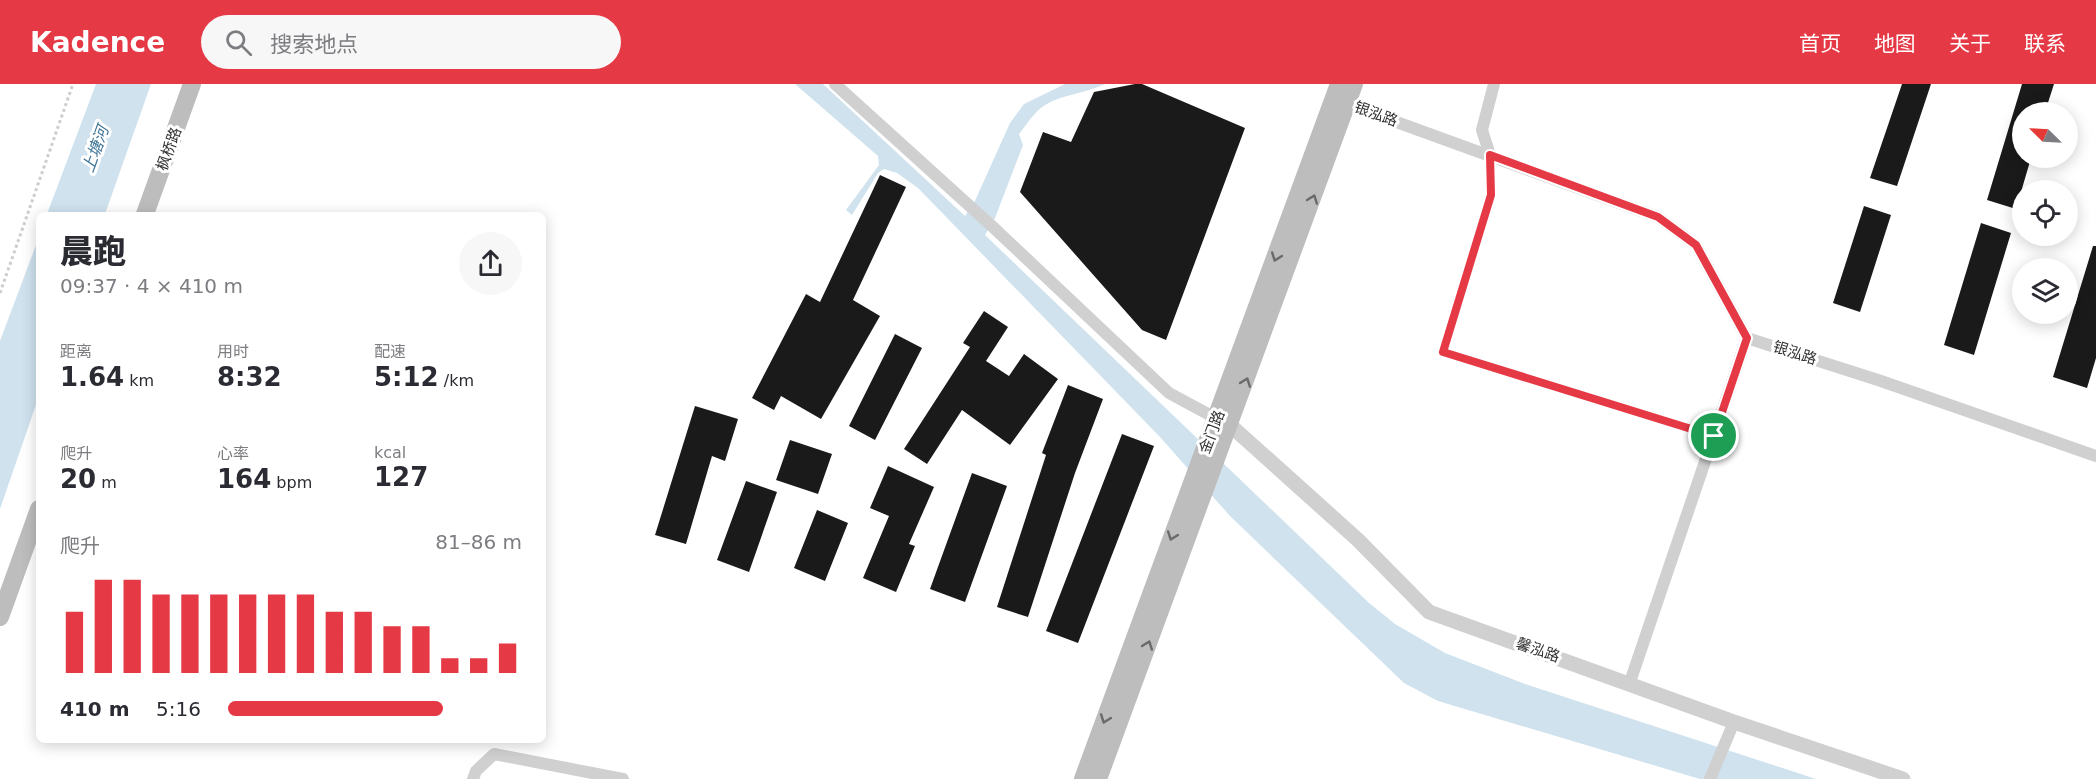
<!DOCTYPE html>
<html lang="zh">
<meta charset="utf-8">
<style>
:root{--surface:#fff;--page:#f7f7f7;--text:#2b2b33;--muted:#7c7c81;--accent:#e63946}
body{margin:0;font-family:"DejaVu Sans","Noto Sans SC",sans-serif;background:var(--page);color:var(--text);height:100vh;display:flex;flex-direction:column;font-size:22px;white-space:nowrap}
*{box-sizing:border-box;margin:0}
p{font-size:20px;color:var(--muted)}
.icon{flex:none;width:33px;height:33px;fill:none;stroke:currentColor;stroke-width:2;stroke-linecap:round;stroke-linejoin:round}
.map{position:relative;flex:1;overflow:hidden}
.drawer{position:absolute;left:36px;top:128px;width:510px;height:531px;display:flex;flex-direction:column;background:var(--surface);border-radius:9px;box-shadow:0 3px 15px #0003}
.drawer>*{flex:none}
.needle{width:39px;rotate:294deg}
.tools{position:absolute;left:2012px;top:18px;display:grid;gap:12px}
.tools a{display:grid;place-items:center;width:66px;height:66px;border-radius:50%;background:var(--surface);box-shadow:0 3px 15px #0003;font-size:30px}
.pin{position:absolute;display:grid;place-items:center;width:51px;height:51px;color:#fff;margin:-26px;border:3px solid #fff;border-radius:50%;box-shadow:0 2px 6px #0007}
.round{display:grid;place-items:center;flex:none;width:63px;height:63px;border-radius:32px;background:var(--page)}
.headline{display:flex;align-items:center;justify-content:space-between;height:102px;padding:0 24px}
h1{font-size:33px;font-weight:800;line-height:45px}
.metrics{display:grid;grid-template-columns:repeat(3,1fr);gap:9px;height:102px;padding:6px 24px}
.metrics div{display:grid;align-content:center}
.metrics b{font-size:26px;font-weight:800}
.metrics small{font-size:16px;font-weight:400}
.metrics p{font-size:16px}
.chart{height:168px;padding:12px 24px}
.chart p{display:flex;justify-content:space-between}
.chart svg{width:100%;height:108px;margin-top:6px;stroke:var(--accent);stroke-width:6}
ul{padding:0 24px;list-style:none;font-size:20px}
li{display:grid;grid-template-columns:96px 72px 1fr;align-items:center;height:45px}
li i{height:15px;border-radius:8px;background:var(--accent)}
header{display:flex;align-items:center;gap:36px;box-sizing:border-box;height:84px;padding:0 30px;background:var(--accent);color:#fff}
header strong{font-size:28px}
nav{display:flex;gap:33px;margin-inline-start:auto;font-size:21px}
.search{width:420px;height:54px;background:var(--page);display:flex;align-items:center;gap:15px;box-sizing:border-box;padding:0 21px;border-radius:33px;color:var(--muted);font-size:22px}
.map>svg:first-child{display:block}
</style>
<header>
<strong>Kadence</strong>
<div class="search"><svg class="icon" aria-label="search" viewBox="0 0 24 24"><circle cx="10" cy="10" r="6"/><path d="M15 15l6 6"/></svg>搜索地点</div>
<nav><a>首页</a><a>地图</a><a>关于</a><a>联系</a></nav>
</header>
<div class="map">
<svg width="2096" height="695" viewBox="0 0 2096 695">
<rect width="100%" height="100%" fill="#fff"/>
<path fill="#cfe2ee" d="M96,0h55l-46,130h-58z
M795,0h28l142,132 9,-13 36,-80 14,-19 41,-20h40c-19,9 -44,11 -60,21 -11,7 -18,19 -26,29l4,11 -28,73 -10,17 383,367 27,22 50,29 80,31 291,95h-116l-262,-78 -34,-18 -174,-167 -70,-79 -242,-249 -21,-15 -13,-4 -6,4 -26,42 -6,-5 33,-45 -1,-9z
M39,153v159l-39,113v-168z"/>
<path fill="#1a1a1a" d="M1135,0h7l103,44 -79,212 -24,-10 -122,-138 23,-60 28,10 23,-50z
M1902,0h29l-34,102 -27,-8z
M2022,0h32l-9,28h-23v46h9l-15,51 -29,-9z
M880,91l26,12 -53,113 27,16 -59,103 -40,-23 -7,14 -22,-12 54,-104 14,8z
M1864,122l27,9 -31,97 -27,-9z
M1981,139l30,10 -37,122 -30,-10z
M2093,162h3v112l-9,30 -34,-11z
M984,227l24,16 -22,34 23,15 15,-22 34,25 -48,66 -48,-35 -35,54 -23,-15 66,-102 -7,-4z
M895,250l27,14 -47,92 -26,-14z
M1068,301l35,14 -28,74 -47,144 -31,-10 49,-152 -4,-2z
M695,322l43,13 -13,42 -13,-5 -26,88 -31,-9z
M1122,350l32,12 -76,197 -32,-12z
M790,356l42,14 -14,40 -42,-14z
M888,382l46,21 -25,57 6,2 -19,46 -33,-14 26,-62 -19,-8z
M972,389l35,13 -42,116 -35,-13z
M746,397l31,11 -28,80 -32,-12z
M817,426l31,13 -23,58 -31,-13z"/>
<g fill="none" stroke-linecap="round" stroke-linejoin="round">
<path stroke="#cdcdcd" stroke-width="3" stroke-dasharray="3 3" stroke-linecap="butt" d="M0,209l73,-209"/>
<path stroke="#d0d0d0" stroke-width="6" d="M1490,71l1,40 -48,157 271,84"/>
<path stroke="#d0d0d0" stroke-width="12" d="M835,0l159,144 175,165 52,28
M1347,20l311,113 38,28 51,93 134,43 215,75
M1490,71l-8,-25 12,-46
M1630,598l117,-344
M473,695l3,-8 18,-17 129,25
M1710,695l24,-57"/>
<path stroke="#d0d0d0" stroke-width="15" d="M1230,341l128,115 71,72 305,110 169,57"/>
<path stroke="#bdbdbd" stroke-width="18" d="M145,130l47,-130
M0,533l39,-108
M1083,695l256,-695
M1098,695l256,-695"/>
</g>
<defs><path id="oneway-chevron" d="M-2-3.5L2.5 0L-2 3.5" fill="none" stroke-width="1.6" stroke-linecap="round" stroke-linejoin="round" transform="scale(1.5)"/></defs>
<g stroke="#6a6a6a">
<use href="#oneway-chevron" transform="translate(1313 115) rotate(-70)"/>
<use href="#oneway-chevron" transform="translate(1276 173) rotate(110)"/>
<use href="#oneway-chevron" transform="translate(1246 298) rotate(-70)"/>
<use href="#oneway-chevron" transform="translate(1172 452) rotate(110)"/>
<use href="#oneway-chevron" transform="translate(1148 561) rotate(-70)"/>
<use href="#oneway-chevron" transform="translate(1105 635) rotate(110)"/>
</g>
<g fill="none" stroke-linecap="round" stroke-linejoin="round">
<defs>
<path id="route" d="M1490,71l168,62 38,28 51,93 -33,98 -271,-84 48,-157z"/>
</defs>
<use href="#route" stroke="#fff" stroke-width="12"/>
<use href="#route" stroke="#e63946" stroke-width="8"/>
</g>
<g text-anchor="middle" stroke-width="6" stroke-linejoin="round" paint-order="stroke">
<g font-size="15" fill="#333" stroke="#fff">
<text transform="translate(1376 30) rotate(20)" y="5">银泓路</text>
<text transform="translate(169 65) rotate(-70)" y="5">枫桥路</text>
<text transform="translate(1795 269) rotate(18)" y="5">银泓路</text>
<text transform="translate(1212 348) rotate(-69)" y="5">金门路</text>
<text transform="translate(1538 566) rotate(19)" y="5">馨泓路</text>
</g>
<g font-size="16" font-style="italic" fill="#3f7597" stroke="#fff">
<text transform="translate(95 65) rotate(-70)" y="6">上塘河</text>
</g>
</g>
</svg>
<div class="tools">
<a><svg class="needle" viewBox="-14 -14 28 28"><path d="M0-13l5 13h-10z" fill="#e53935"/><path d="M0 13l5-13h-10z" fill="#7c7c81"/></svg></a>
<a><svg class="icon" aria-label="locate" viewBox="0 0 24 24"><circle cx="12" cy="12" r="6"/><path d="M12 2v4M12 18v4M2 12h4M18 12h4"/></svg></a>
<a><svg class="icon" aria-label="layers" viewBox="0 0 24 24"><path d="M12 4l9 5-9 5-9-5zM3 14l9 5 9-5"/></svg></a>
</div>
<div class="pin" style="left:1714px;top:352px;background:#1e9e55"><svg class="icon" aria-label="arrive" viewBox="0 0 24 24"><path d="M6 21V4h12l-3 4 3 4H6"/></svg></div>
<section class="drawer">
<div class="headline"><div><h1>晨跑</h1><p>09:37 · 4 × 410 m</p></div><a class="round"><svg class="icon" aria-label="share" viewBox="0 0 24 24"><path d="M12 15V3M7 8l5-5 5 5M5 13v7h14v-7"/></svg></a></div>
<div class="metrics">
<div><p>距离</p><b>1.64<small> km</small></b></div>
<div><p>用时</p><b>8:32</b></div>
<div><p>配速</p><b>5:12<small> /km</small></b></div>
</div>
<div class="metrics">
<div><p>爬升</p><b>20<small> m</small></b></div>
<div><p>心率</p><b>164<small> bpm</small></b></div>
<div><p>kcal</p><b>127</b></div>
</div>
<div class="chart"><p><span>爬升</span>81–86 m</p>
<svg viewBox="0 0 160 44" preserveAspectRatio="none"><path d="M5 44V19M15 44V6M25 44V6M35 44V12M45 44V12M55 44V12M65 44V12M75 44V12M85 44V12M95 44V19M105 44V19M115 44V25M125 44V25M135 44V38M145 44V38M155 44V32"/></svg>
</div>
<ul>
<li><b>410 m</b>5:16<i style="width:73%"></i></li>
</ul>
</section>
</div>
